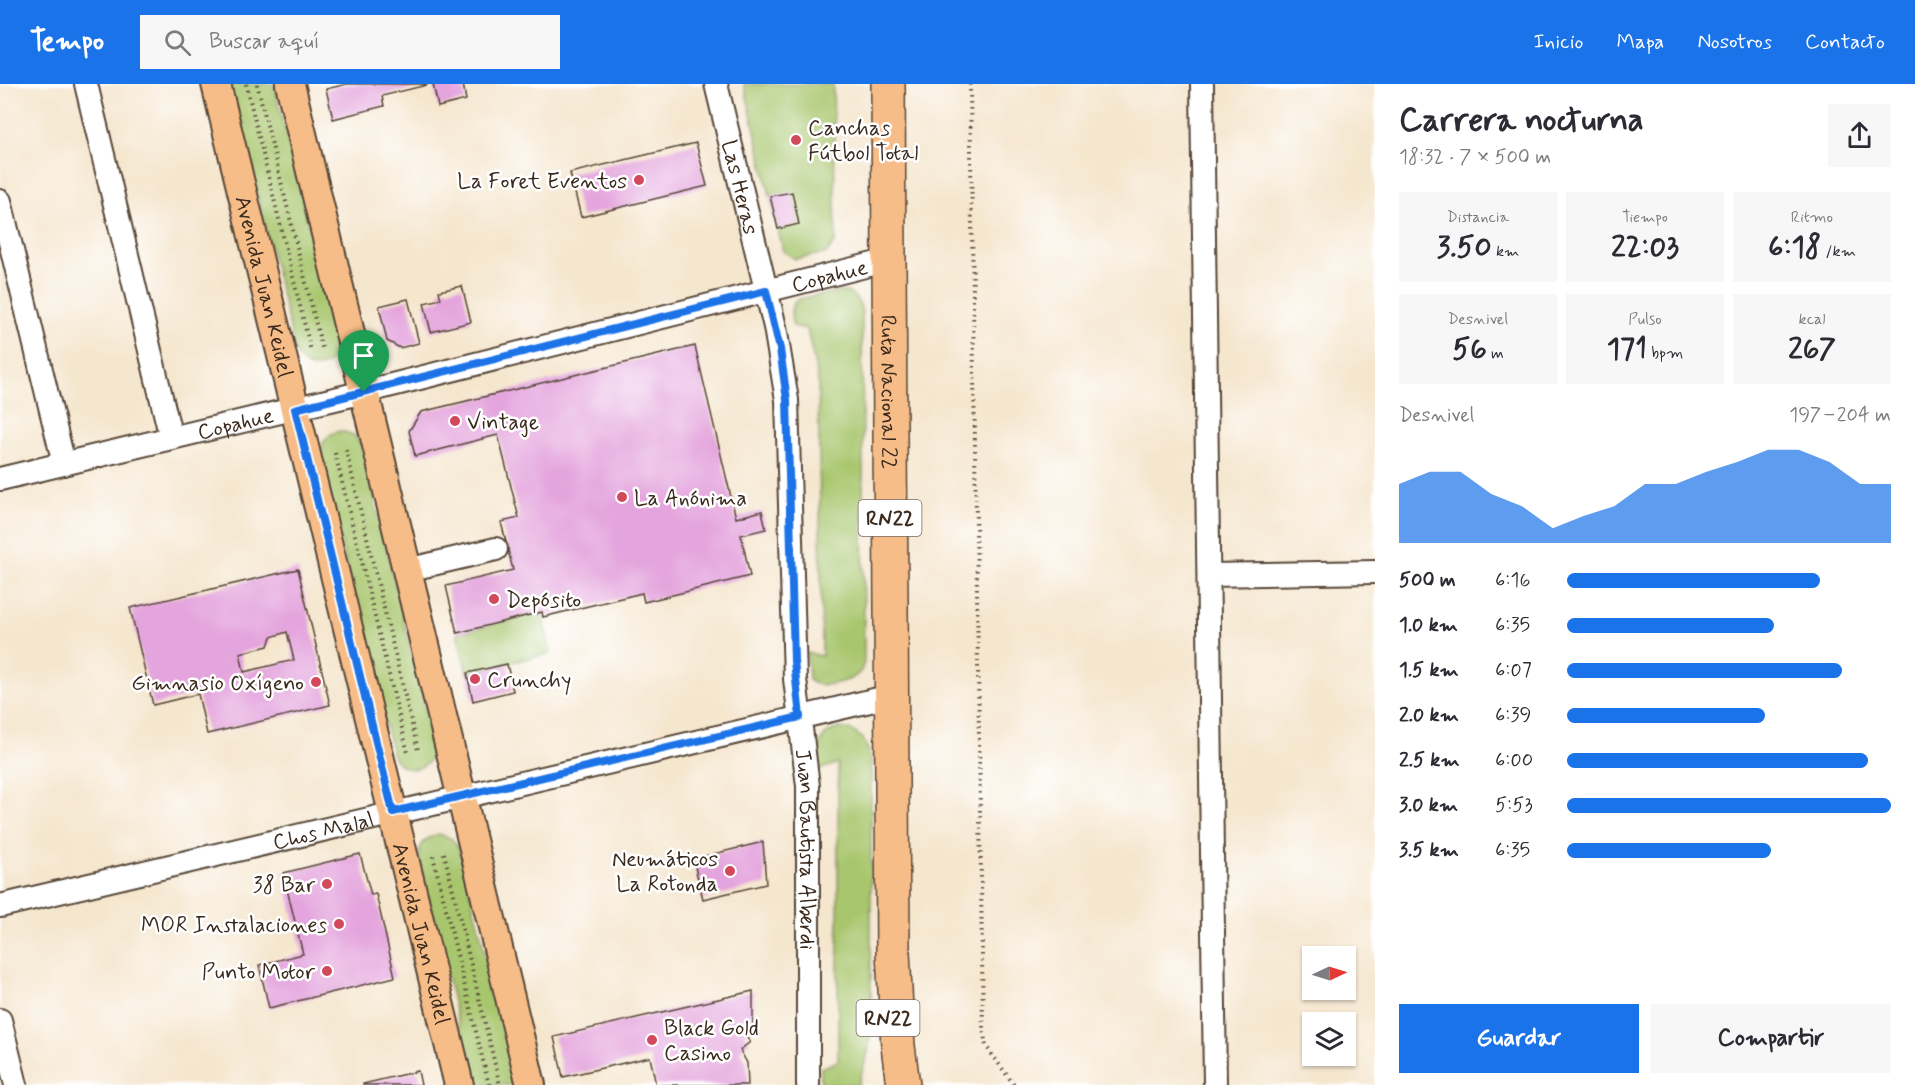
<!DOCTYPE html>
<html lang="es">
<meta charset="utf-8">
<style>
:root{--surface:#fff;--page:#f7f7f7;--text:#2b2b33;--muted:#7c7c81;--accent:#1a73e8}
body{margin:0;font-family:Mynerve,sans-serif;background:var(--page);color:var(--text);height:100vh;display:flex;flex-direction:column;font-size:22px;white-space:nowrap}
*{box-sizing:border-box;margin:0}
p{font-size:20px;color:var(--muted)}
.icon{flex:none;width:33px;height:33px;fill:none;stroke:currentColor;stroke-width:2;stroke-linecap:round;stroke-linejoin:round}
.map{position:relative;flex:1;overflow:hidden}
.drawer{display:flex;flex-direction:column;background:var(--surface);width:540px}
.drawer>*{flex:none}
.needle{width:39px;rotate:86deg}
.buttons{position:absolute;left:1302px;top:862px;display:grid;gap:12px}
.buttons a{display:grid;place-items:center;width:54px;height:54px;border-radius:0px;background:var(--surface);box-shadow:0 2px 4px #0004;font-size:30px}
.pin{position:absolute;display:grid;place-items:center;width:51px;height:51px;color:#fff;margin:-62px -26px;border-radius:50% 50% 50% 0;rotate:-45deg;box-shadow:0 0 6px #0007}
.pin .icon{rotate:45deg}
.round{display:grid;place-items:center;flex:none;width:63px;height:63px;border-radius:0px;background:var(--page)}
.overview{display:flex;align-items:center;justify-content:space-between;height:102px;padding:0 24px}
h1{font-size:33px;font-weight:700;line-height:45px}
.figures{display:grid;grid-template-columns:repeat(3,1fr);gap:9px;height:102px;padding:6px 24px}
.figures div{display:grid;align-content:center;border-radius:0px;background:var(--page);text-align:center}
.figures b{font-size:30px;font-weight:700}
.figures small{font-size:16px;font-weight:400}
.figures p{font-size:16px}
.chart{height:168px;padding:12px 24px}
.chart p{display:flex;justify-content:space-between}
.chart svg{width:100%;height:108px;margin-top:6px;fill:var(--accent);opacity:.7}
.button{display:flex;gap:12px;margin-top:auto;padding:12px 24px}
.button a{flex:1;height:69px;border-radius:0px;background:var(--accent);color:#fff;font-size:24px;font-weight:700;line-height:69px;text-align:center}
.button a+a{background:var(--page);color:var(--text)}
ul{padding:0 24px;list-style:none;font-size:20px}
li{display:grid;grid-template-columns:96px 72px 1fr;align-items:center;height:45px}
li i{height:15px;border-radius:8px;background:var(--accent)}
header{display:flex;align-items:center;gap:36px;box-sizing:border-box;height:84px;padding:0 30px;background:var(--accent);color:#fff}
header strong{font-size:28px}
nav{display:flex;gap:33px;margin-inline-start:auto;font-size:21px}
.search{width:420px;height:54px;background:var(--page);display:flex;align-items:center;gap:15px;box-sizing:border-box;padding:0 21px;border-radius:0px;color:var(--muted);font-size:22px}
main{display:flex;flex:1;min-height:0}
.map>svg:first-child{display:block}
</style>
<header>
<strong>Tempo</strong>
<div class="search"><svg class="icon" aria-label="search" viewBox="0 0 24 24"><circle cx="10" cy="10" r="6"/><path d="M15 15l6 6"/></svg>Buscar aquí</div>
<nav><a>Inicio</a><a>Mapa</a><a>Nosotros</a><a>Contacto</a></nav>
</header>
<main>
<div class="map">
<svg width="1375" height="1001" viewBox="0 0 1375 1001">
<rect width="100%" height="100%" fill="#fff"/>
<filter id="ink" filterUnits="userSpaceOnUse"><feTurbulence type="fractalNoise" baseFrequency=".0167" numOctaves="2"/><feDisplacementMap in="SourceGraphic" scale="12" xChannelSelector="R" yChannelSelector="G"/><feConvolveMatrix kernelMatrix="1 2 1 2 8 2 1 2 1" color-interpolation-filters="sRGB"/></filter>
<filter id="wash" filterUnits="userSpaceOnUse"><feTurbulence type="fractalNoise" baseFrequency=".008" numOctaves="4" result="noise"/><feDisplacementMap in="SourceGraphic" scale="24" xChannelSelector="R" yChannelSelector="G"/><feGaussianBlur stdDeviation="1.35" result="paint"/><feColorMatrix in="noise" values="0 0 0 0 0 0 0 0 0 0 0 0 0 0 0 0 0 1.4 0 .05"/><feComposite in="paint" operator="in"/></filter>
<g filter="url(#wash)">
<rect width="100%" height="100%" fill="#f5e6ce"/>
<path fill="#a8c66d" stroke="#727846" stroke-width="1.5" d="M230,0h44l63,260c0,25 -30,32 -41,10z
M744,0h89l3,157 -9,12 -32,6 -12,-8z
M840,207c14,1 20,9 22,22l2,345c0,5 -1,10 -4,14 -8,10 -42,18 -51,8l-2,-27 15,3 -4,-275 -11,-52 -14,-3c-3,-11 -4,-21 6,-27z
M341,347l13,4 8,11 72,300c-1,25 -30,31 -41,10l-73,-300c1,-14 7,-23 21,-25z
M542,528l9,41 -84,20 -10,-40z
M840,644c19,2 27,13 31,31v269l-3,24 -10,33h-37v-17l17,-7v-298l-19,7c-2,-20 -2,-37 21,-42z
M439,750l13,5 8,11 57,235h-44l-54,-226c-1,-14 7,-22 20,-25z"/>
<g id="blocks">
<path fill="#e4a4dd" fill-rule="evenodd" d="M347,0h80v1l-45,11 2,10 -51,13 -7,-30z
M433,0h30l3,16 -28,7z
M696,59l11,43 -126,31 -11,-44z
M792,108l7,32 -21,5 -8,-33z
M462,202l9,36 -40,10 -7,-29 17,-4 -2,-8z
M408,215l11,44 -19,5 -13,-7 -8,-35z
M695,262l41,172 26,-7 4,18 -25,6 9,41 -106,26 -2,-9 -99,24 -1,-5 -85,21 -11,-47 67,-16 -12,-48 18,-4 -21,-83 -83,21 -6,-25 12,-19z
M298,485l32,136 -123,29 -9,-40 -45,11 -23,-97zM287,548l7,28 -50,12 -4,-19 28,-7 3,-9z
M507,580l6,27 -40,10 -6,-28z
M763,758l3,42 -63,15 -10,-40z
M360,770l11,41 5,-1 19,83 -126,31 -10,-43 44,-11 -20,-81z
M753,907v34l-8,10 5,7 -10,8 7,13 1,22h-92l-6,-28 -87,20 -9,-40z
M418,987l3,14h-58v-1z"/>
</g>
</g>
<g filter="url(#ink)">
<use href="#blocks" fill-opacity="0" stroke="#574638" stroke-width="1.5"/>
<g fill="none" stroke-linecap="round" stroke-linejoin="round">
<defs>
<g id="minor">
<path d="M86,0l85,354"/>
<path id="s1" d="M716,0l59,243 12,73 8,279 13,107v299"/>
<path d="M1202,0l13,1001"/>
<path d="M0,117l64,263"/>
<path id="s2" d="M0,395l364,-87 525,-132"/>
<path d="M407,486l89,-21"/>
<path d="M1209,491l166,-3"/>
<path id="s3" d="M0,822l891,-210"/>
<path d="M0,936l16,65"/>
</g>
<g id="major">
<path id="s4" d="M216,0l243,1001"/>
<path d="M290,0l241,1001"/>
</g>
<g id="highway">
<path id="s5" d="M888,0l5,868 5,94 5,39"/>
</g>
</defs>
<use href="#minor" stroke="#574638" stroke-width="26"/>
<use href="#major" stroke="#574638" stroke-width="32"/>
<use href="#highway" stroke="#574638" stroke-width="36"/>
<path stroke="#574638" stroke-width="4" stroke-dasharray="1.5 4.5" stroke-linecap="butt" d="M246,0l65,267
M257,0l65,264
M970,0l13,945 3,17 28,39
M346,366l72,300
M335,369l73,300
M444,769l56,232
M433,772l56,229"/>
<use href="#minor" stroke="#fff" stroke-width="22"/>
<use href="#major" stroke="#f7bd88" stroke-width="28"/>
<use href="#highway" stroke="#f7bd88" stroke-width="33"/>
</g>
</g>
<g fill="none" stroke-linecap="round" stroke-linejoin="round" filter="url(#ink)">
<defs>
<path id="route" d="M766,207l14,58 7,51 7,261 6,56 -407,95 -98,-403z"/>
</defs>
<use href="#route" stroke="#fff" stroke-width="12"/>
<use href="#route" stroke="#1a73e8" stroke-width="8"/>
</g>
<g fill="#d1495b" stroke="#fff" stroke-width="2">
<circle cx="796" cy="56" r="6"/>
<circle cx="639" cy="96" r="6"/>
<circle cx="455" cy="337" r="6"/>
<circle cx="622" cy="413" r="6"/>
<circle cx="494" cy="515" r="6"/>
<circle cx="475" cy="595" r="6"/>
<circle cx="316" cy="598" r="6"/>
<circle cx="730" cy="787" r="6"/>
<circle cx="327" cy="800" r="6"/>
<circle cx="339" cy="840" r="6"/>
<circle cx="327" cy="887" r="6"/>
<circle cx="652" cy="956" r="6"/>
</g>
<g text-anchor="middle" stroke-width="5" stroke-linejoin="round" paint-order="stroke">
<g fill="#fff" stroke="#766a62" stroke-width="1.5">
<rect x="858.5" y="416" width="63" height="36" rx="4.5"/>
<rect x="856.5" y="916" width="63" height="36" rx="4.5"/>
</g>
<g font-size="21" font-weight="bold" fill="#3b2a1e">
<text x="890" y="441">RN22</text>
<text x="888" y="941">RN22</text>
</g>
<g font-size="22" fill="#3b2a1e" stroke="#fff" text-anchor="start">
<text x="808" y="51">Canchas<tspan x="808" dy="25">Fútbol Total</tspan></text>
<text x="627" y="104" text-anchor="end">La Foret Eventos</text>
<text x="467" y="345">Vintage</text>
<text x="634" y="421">La Anónima</text>
<text x="506" y="523">Depósito</text>
<text x="487" y="603">Crunchy</text>
<text x="304" y="606" text-anchor="end">Gimnasio Oxígeno</text>
<text x="718" y="782" text-anchor="end">Neumáticos<tspan x="718" dy="25">La Rotonda</tspan></text>
<text x="315" y="808" text-anchor="end">38 Bar</text>
<text x="327" y="848" text-anchor="end">MOR Instalaciones</text>
<text x="315" y="895" text-anchor="end">Punto Motor</text>
<text x="664" y="951">Black Gold<tspan x="664" dy="25">Casino</tspan></text>
</g>
<g font-size="22" fill="#3b2a1e" stroke="#fff">
<text dy="8" stroke="none"><textPath href="#s1" startOffset="106">Las Heras</textPath></text>
<text dy="8" stroke="none"><textPath href="#s2" startOffset="854">Copahue</textPath></text>
<text dy="8" stroke="none"><textPath href="#s4" startOffset="208">Avenida Juan Keidel</textPath></text>
<text dy="8" stroke="none"><textPath href="#s5" startOffset="308">Ruta Nacional 22</textPath></text>
<text dy="8" stroke="none"><textPath href="#s2" startOffset="242">Copahue</textPath></text>
<text dy="8" stroke="none"><textPath href="#s3" startOffset="332">Chos Malal</textPath></text>
<text dy="8" stroke="none"><textPath href="#s1" startOffset="774">Juan Bautista Alberdi</textPath></text>
<text dy="8" stroke="none"><textPath href="#s4" startOffset="874">Avenida Juan Keidel</textPath></text>
</g>
</g>
</svg>
<div class="buttons">
<a><svg class="needle" viewBox="-14 -14 28 28"><path d="M0-13l5 13h-10z" fill="#e53935"/><path d="M0 13l5-13h-10z" fill="#7c7c81"/></svg></a>
<a><svg class="icon" aria-label="layers" viewBox="0 0 24 24"><path d="M12 4l9 5-9 5-9-5zM3 14l9 5 9-5"/></svg></a>
</div>
<div class="pin" style="left:364px;top:308px;background:#1e9e55"><svg class="icon" aria-label="arrive" viewBox="0 0 24 24"><path d="M6 21V4h12l-3 4 3 4H6"/></svg></div>
</div>
<section class="drawer">
<div class="overview"><div><h1>Carrera nocturna</h1><p>18:32 · 7 × 500 m</p></div><a class="round"><svg class="icon" aria-label="share" viewBox="0 0 24 24"><path d="M12 15V3M7 8l5-5 5 5M5 13v7h14v-7"/></svg></a></div>
<div class="figures">
<div><p>Distancia</p><b>3.50<small> km</small></b></div>
<div><p>Tiempo</p><b>22:03</b></div>
<div><p>Ritmo</p><b>6:18<small> /km</small></b></div>
</div>
<div class="figures">
<div><p>Desnivel</p><b>56<small> m</small></b></div>
<div><p>Pulso</p><b>171<small> bpm</small></b></div>
<div><p>kcal</p><b>267</b></div>
</div>
<div class="chart"><p><span>Desnivel</span>197–204 m</p>
<svg viewBox="0 0 160 44" preserveAspectRatio="none"><path d="M0 44V20L10 15L20 15L30 24L40 29L50 38L60 33L70 29L80 20L90 20L100 15L110 11L120 6L130 6L140 11L150 20L160 20V44z"/></svg>
</div>
<ul>
<li><b>500 m</b>6:16<i style="width:78%"></i></li>
<li><b>1.0 km</b>6:35<i style="width:64%"></i></li>
<li><b>1.5 km</b>6:07<i style="width:85%"></i></li>
<li><b>2.0 km</b>6:39<i style="width:61%"></i></li>
<li><b>2.5 km</b>6:00<i style="width:93%"></i></li>
<li><b>3.0 km</b>5:53<i style="width:100%"></i></li>
<li><b>3.5 km</b>6:35<i style="width:63%"></i></li>
</ul>
<div class="button"><a>Guardar</a><a>Compartir</a></div>
</section>
</main>
